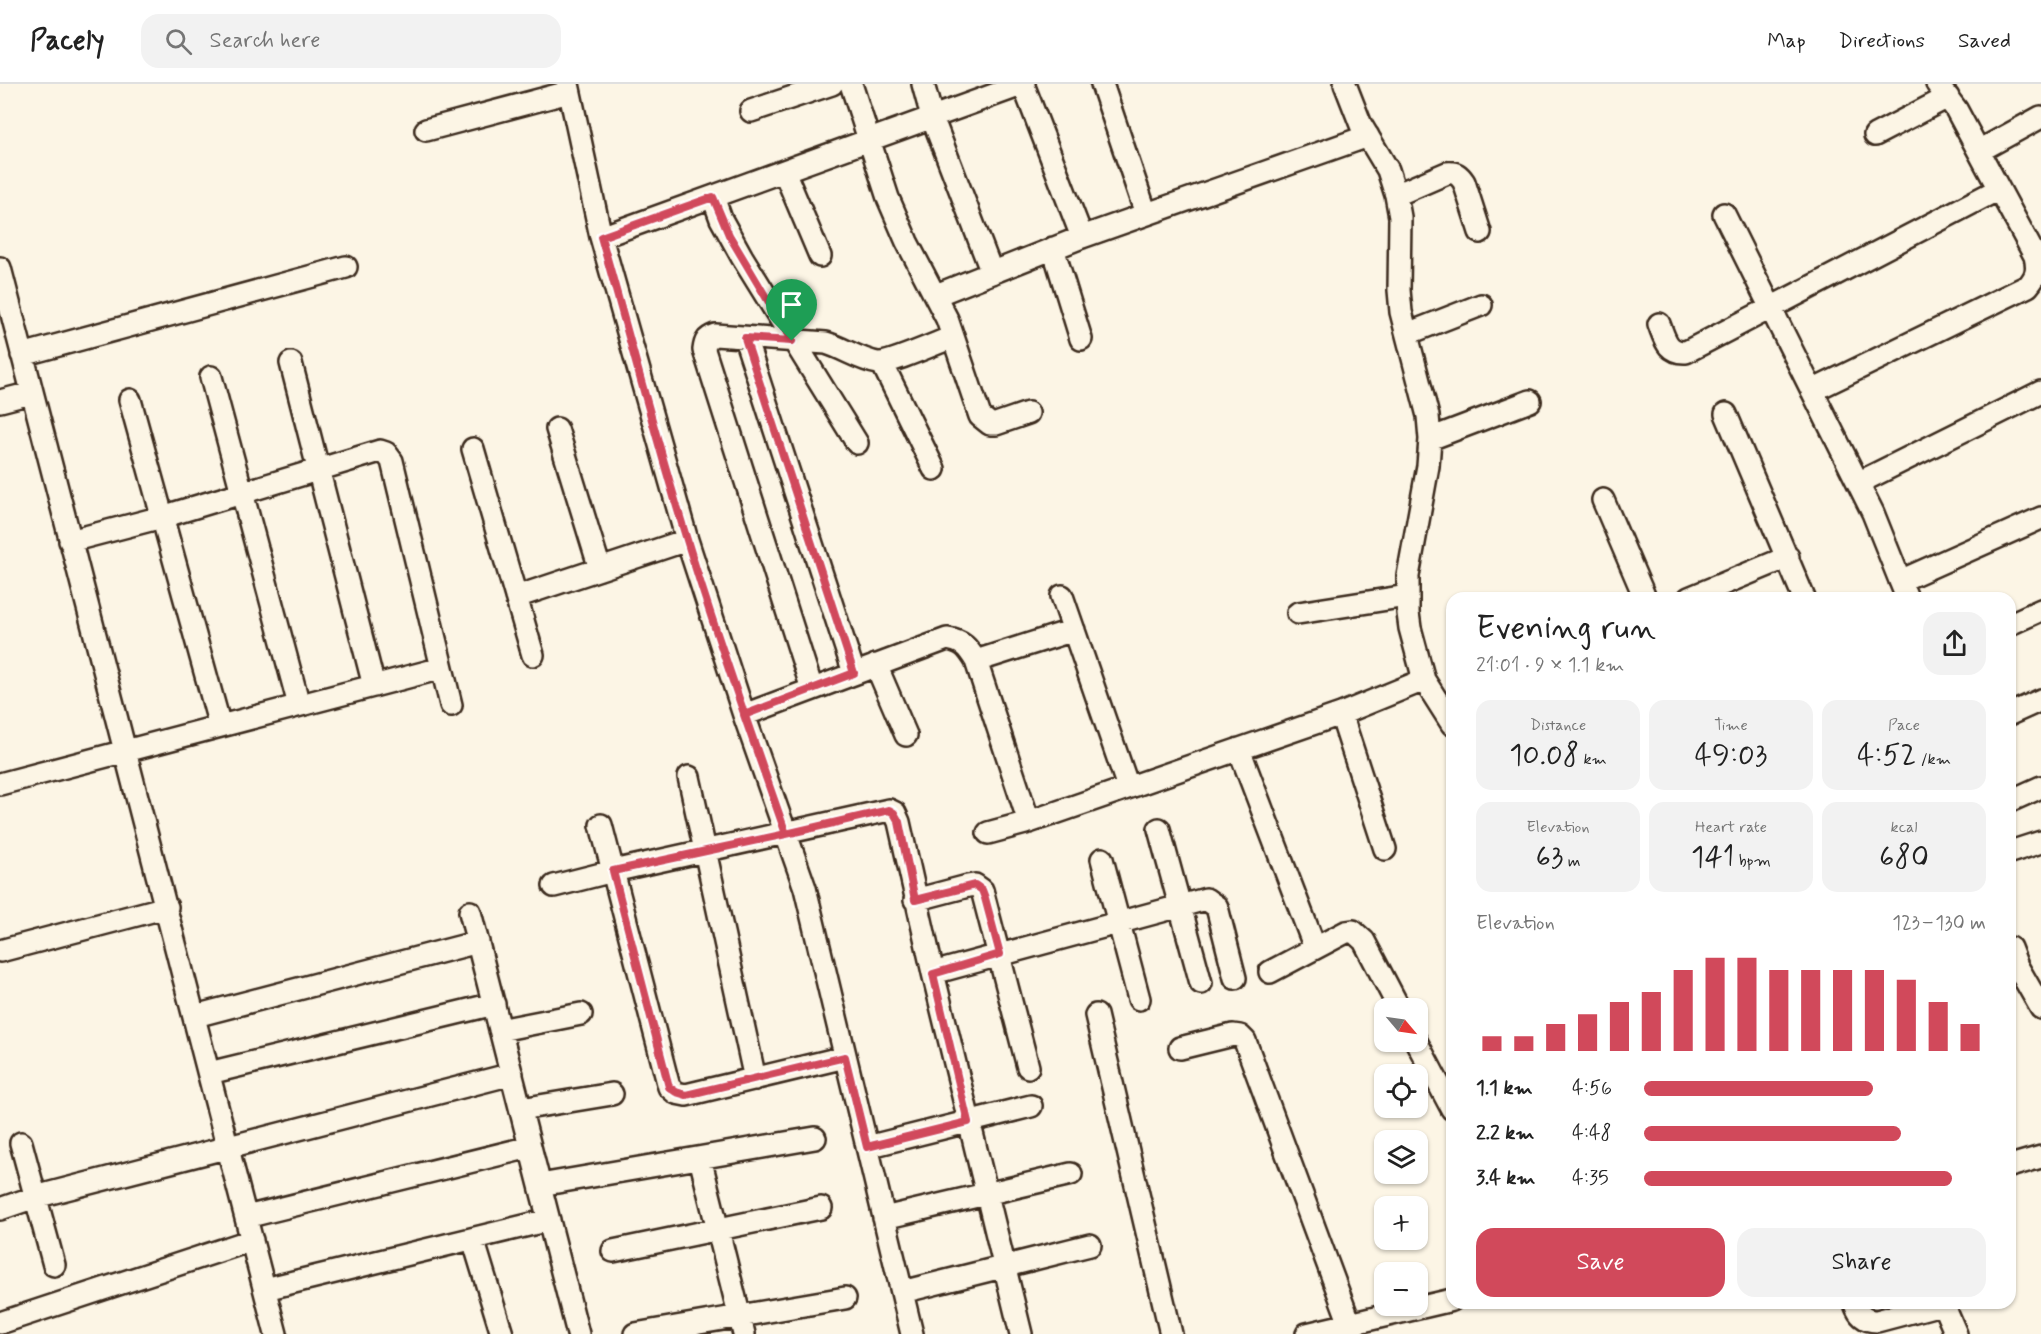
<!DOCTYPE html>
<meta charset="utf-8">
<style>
:root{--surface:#fff;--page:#f2f2f2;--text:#222;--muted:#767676;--line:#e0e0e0;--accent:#d1495b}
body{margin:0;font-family:Mynerve,sans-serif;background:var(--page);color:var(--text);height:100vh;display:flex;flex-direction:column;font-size:22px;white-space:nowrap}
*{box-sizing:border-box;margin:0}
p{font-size:20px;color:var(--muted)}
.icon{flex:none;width:33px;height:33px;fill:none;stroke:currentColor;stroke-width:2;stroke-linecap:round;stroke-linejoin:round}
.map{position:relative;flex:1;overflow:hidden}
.side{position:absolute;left:1446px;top:508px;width:570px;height:717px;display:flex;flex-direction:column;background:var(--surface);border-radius:18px;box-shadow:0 2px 4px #0004}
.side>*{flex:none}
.needle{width:39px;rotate:119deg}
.controls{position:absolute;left:1374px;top:914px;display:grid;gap:12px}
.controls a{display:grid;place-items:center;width:54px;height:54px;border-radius:12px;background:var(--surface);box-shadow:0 2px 4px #0004;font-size:30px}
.pin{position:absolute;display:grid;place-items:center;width:51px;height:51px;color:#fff;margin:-62px -26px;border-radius:50% 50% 50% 0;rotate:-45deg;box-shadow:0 0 6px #0007}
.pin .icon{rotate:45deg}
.round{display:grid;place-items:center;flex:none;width:63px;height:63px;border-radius:18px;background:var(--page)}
.summary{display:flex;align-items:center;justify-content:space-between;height:102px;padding:0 30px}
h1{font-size:33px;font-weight:600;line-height:45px}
.stats{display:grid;grid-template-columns:repeat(3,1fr);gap:9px;height:102px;padding:6px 30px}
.stats div{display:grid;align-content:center;border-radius:15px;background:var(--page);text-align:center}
.stats b{font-size:30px;font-weight:600}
.stats small{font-size:16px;font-weight:400}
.stats p{font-size:16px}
.chart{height:168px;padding:12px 30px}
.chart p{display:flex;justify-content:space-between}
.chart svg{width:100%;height:108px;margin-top:6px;stroke:var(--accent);stroke-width:6}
.primary-button{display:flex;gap:12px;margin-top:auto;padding:12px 30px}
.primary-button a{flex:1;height:69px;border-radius:18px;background:var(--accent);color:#fff;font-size:24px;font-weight:600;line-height:69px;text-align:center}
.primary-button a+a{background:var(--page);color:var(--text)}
ul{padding:0 30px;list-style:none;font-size:20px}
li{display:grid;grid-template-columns:96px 72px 1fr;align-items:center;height:45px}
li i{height:15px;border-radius:8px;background:var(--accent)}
header{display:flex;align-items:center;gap:36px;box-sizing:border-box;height:84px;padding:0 30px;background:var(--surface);border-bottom:2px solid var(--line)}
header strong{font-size:28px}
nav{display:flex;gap:33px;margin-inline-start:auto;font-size:21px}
.search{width:420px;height:54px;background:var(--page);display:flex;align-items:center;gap:15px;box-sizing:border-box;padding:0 21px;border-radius:18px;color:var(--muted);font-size:22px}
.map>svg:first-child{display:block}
</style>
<header>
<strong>Pacely</strong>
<div class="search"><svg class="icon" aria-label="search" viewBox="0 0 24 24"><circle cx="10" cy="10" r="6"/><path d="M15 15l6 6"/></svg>Search here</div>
<nav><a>Map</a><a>Directions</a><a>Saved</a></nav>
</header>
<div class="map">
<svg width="2041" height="1250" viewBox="0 0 2041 1250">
<rect width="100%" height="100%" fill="#fcf5e5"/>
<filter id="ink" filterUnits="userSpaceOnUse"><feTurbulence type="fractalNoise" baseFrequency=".0167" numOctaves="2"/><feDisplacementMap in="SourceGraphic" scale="12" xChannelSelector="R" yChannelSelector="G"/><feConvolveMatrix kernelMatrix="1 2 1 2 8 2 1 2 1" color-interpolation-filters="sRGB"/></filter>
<g filter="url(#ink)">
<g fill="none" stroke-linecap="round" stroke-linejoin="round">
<defs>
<path id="street" d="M568,0l33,153 86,303 57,175 61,173 107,446
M851,0l37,114 19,44 40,77 33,97 10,8h6l32,-11
M923,0l9,33 60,156
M1023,0l59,153
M1102,0l44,130
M1345,0l16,41 27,45 8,25 4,22 -1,73 2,22 27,104 2,23 -2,27 -20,110v37l2,15 14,52 28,44
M751,27l81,-27
M426,46l143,-38
M1875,51l73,-38
M1979,67l62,-34
M784,87l36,85
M1396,111l51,-22c9,-1 12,2 17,9l16,50
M713,113l8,22 21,38 115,186
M1724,130l149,299 34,85
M601,153l423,-153
M1053,164l28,91
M0,184l276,1066
M936,211l146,-58 286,-101
M1659,240c6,15 8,29 27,28l313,-163
M1407,250l74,-29
M745,254l109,335
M22,271l324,-88
M291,279l83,323
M882,279l52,106
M211,293l88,328
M1812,307l216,-105c9,-10 10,-17 7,-30l-79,-147 -19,-25
M130,316l90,326
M0,317l31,-8
M1726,330l78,184
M557,345l43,140
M1430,355l100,-38
M473,365l60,206
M1858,399l183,-91
M1603,416l42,98
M70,457l92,-24 218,-66 6,2 6,8 59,244
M1900,497l141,-63
M1062,512l66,191
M516,513l171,-57
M1689,514l99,-41
M1298,529l109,-17
M2010,540l31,-14
M976,577l98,-31
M876,581l30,70
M812,605l-108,-339c1,-9 3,-12 11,-15l111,8c17,5 34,17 52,20 12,1 61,-21 75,-26
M1341,630l44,135
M2010,630l31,-14
M744,631l203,-76c16,2 21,9 29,22l53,161 312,-108 83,-34
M1239,665l76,199
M689,693l66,302
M0,700l442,-116
M2010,717l31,-14
M601,741l68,262 7,6 10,2 159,-38
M1159,745l42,154
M988,749l41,-11
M2010,768l31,-10
M1102,775l37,140
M554,802l59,-15 276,-61 6,3 4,9 34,151
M915,816l53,-14 7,-1 7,5 46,177
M470,828l108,422
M2010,864l7,18 24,42
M0,867l167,-44
M1270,888l76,-40 7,-1 11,10 35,67
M1096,931l75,319
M195,932l283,-74
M500,946l81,-16
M1416,957l36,68
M1180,964l53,-13 7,1 5,5 105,283
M209,989l285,-69
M521,1025l91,-15
M21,1059l33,122
M867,1063l164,-41
M700,1074l44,176
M2010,1082l31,-9
M540,1101l275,-47
M0,1125l35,-12 477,-123
M246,1133l284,-70
M884,1134l187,-44
M473,1155l29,95
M613,1167l208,-43
M265,1205l284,-69
M902,1208l188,-47
M1855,1220c4,11 9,17 22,17l64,-17
M1943,1220l13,30
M0,1239l252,-83
M635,1250l210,-36
M1021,1250l-88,-361 273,-74 11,8 18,71
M1307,1250l145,-34"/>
</defs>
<use href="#street" stroke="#3b2a1e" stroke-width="26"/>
<use href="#street" stroke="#fcf5e5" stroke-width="21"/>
</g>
</g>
<g fill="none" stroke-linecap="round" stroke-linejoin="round" filter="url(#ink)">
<defs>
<path id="route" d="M792,257l-47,-3 109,335 -110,42 42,119 -173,37 56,216 7,5 10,3 159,-38 22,90 101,-25 -35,-148 67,-20 -15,-56 -3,-8 -7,-5 -60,15 -16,-78 -5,-9 -5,-3 -103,24c-34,-98 -69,-195 -99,-294 -31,-100 -57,-202 -86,-303l112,-40 16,38 63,106"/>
</defs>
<use href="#route" stroke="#fff" stroke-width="12"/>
<use href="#route" stroke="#d1495b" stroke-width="8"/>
</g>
</svg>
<div class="controls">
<a><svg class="needle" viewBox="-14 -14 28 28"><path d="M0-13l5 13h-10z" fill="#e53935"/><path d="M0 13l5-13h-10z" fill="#767676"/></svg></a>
<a><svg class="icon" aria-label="locate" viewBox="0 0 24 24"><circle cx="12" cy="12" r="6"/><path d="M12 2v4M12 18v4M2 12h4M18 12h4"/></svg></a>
<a><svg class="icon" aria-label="layers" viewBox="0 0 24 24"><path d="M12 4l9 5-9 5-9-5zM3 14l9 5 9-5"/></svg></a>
<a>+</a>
<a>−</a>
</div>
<div class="pin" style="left:792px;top:257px;background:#1e9e55"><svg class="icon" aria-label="arrive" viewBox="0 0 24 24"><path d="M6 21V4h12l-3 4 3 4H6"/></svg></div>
<section class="side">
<div class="summary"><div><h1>Evening run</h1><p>21:01 · 9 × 1.1 km</p></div><a class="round"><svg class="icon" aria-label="share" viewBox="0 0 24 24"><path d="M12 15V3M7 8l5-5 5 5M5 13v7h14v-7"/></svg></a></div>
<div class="stats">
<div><p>Distance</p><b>10.08<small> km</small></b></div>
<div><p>Time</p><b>49:03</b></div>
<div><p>Pace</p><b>4:52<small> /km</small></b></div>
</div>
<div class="stats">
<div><p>Elevation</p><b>63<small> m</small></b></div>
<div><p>Heart rate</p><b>141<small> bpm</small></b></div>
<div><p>kcal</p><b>680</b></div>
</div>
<div class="chart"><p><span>Elevation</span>123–130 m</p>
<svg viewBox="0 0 160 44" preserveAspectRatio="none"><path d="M5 44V38M15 44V38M25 44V33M35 44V29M45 44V24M55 44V20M65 44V11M75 44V6M85 44V6M95 44V11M105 44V11M115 44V11M125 44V11M135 44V15M145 44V24M155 44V33"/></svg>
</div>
<ul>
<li><b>1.1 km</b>4:56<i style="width:67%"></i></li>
<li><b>2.2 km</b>4:48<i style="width:75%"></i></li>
<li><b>3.4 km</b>4:35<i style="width:90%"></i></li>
</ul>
<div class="primary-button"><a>Save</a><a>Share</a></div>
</section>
</div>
